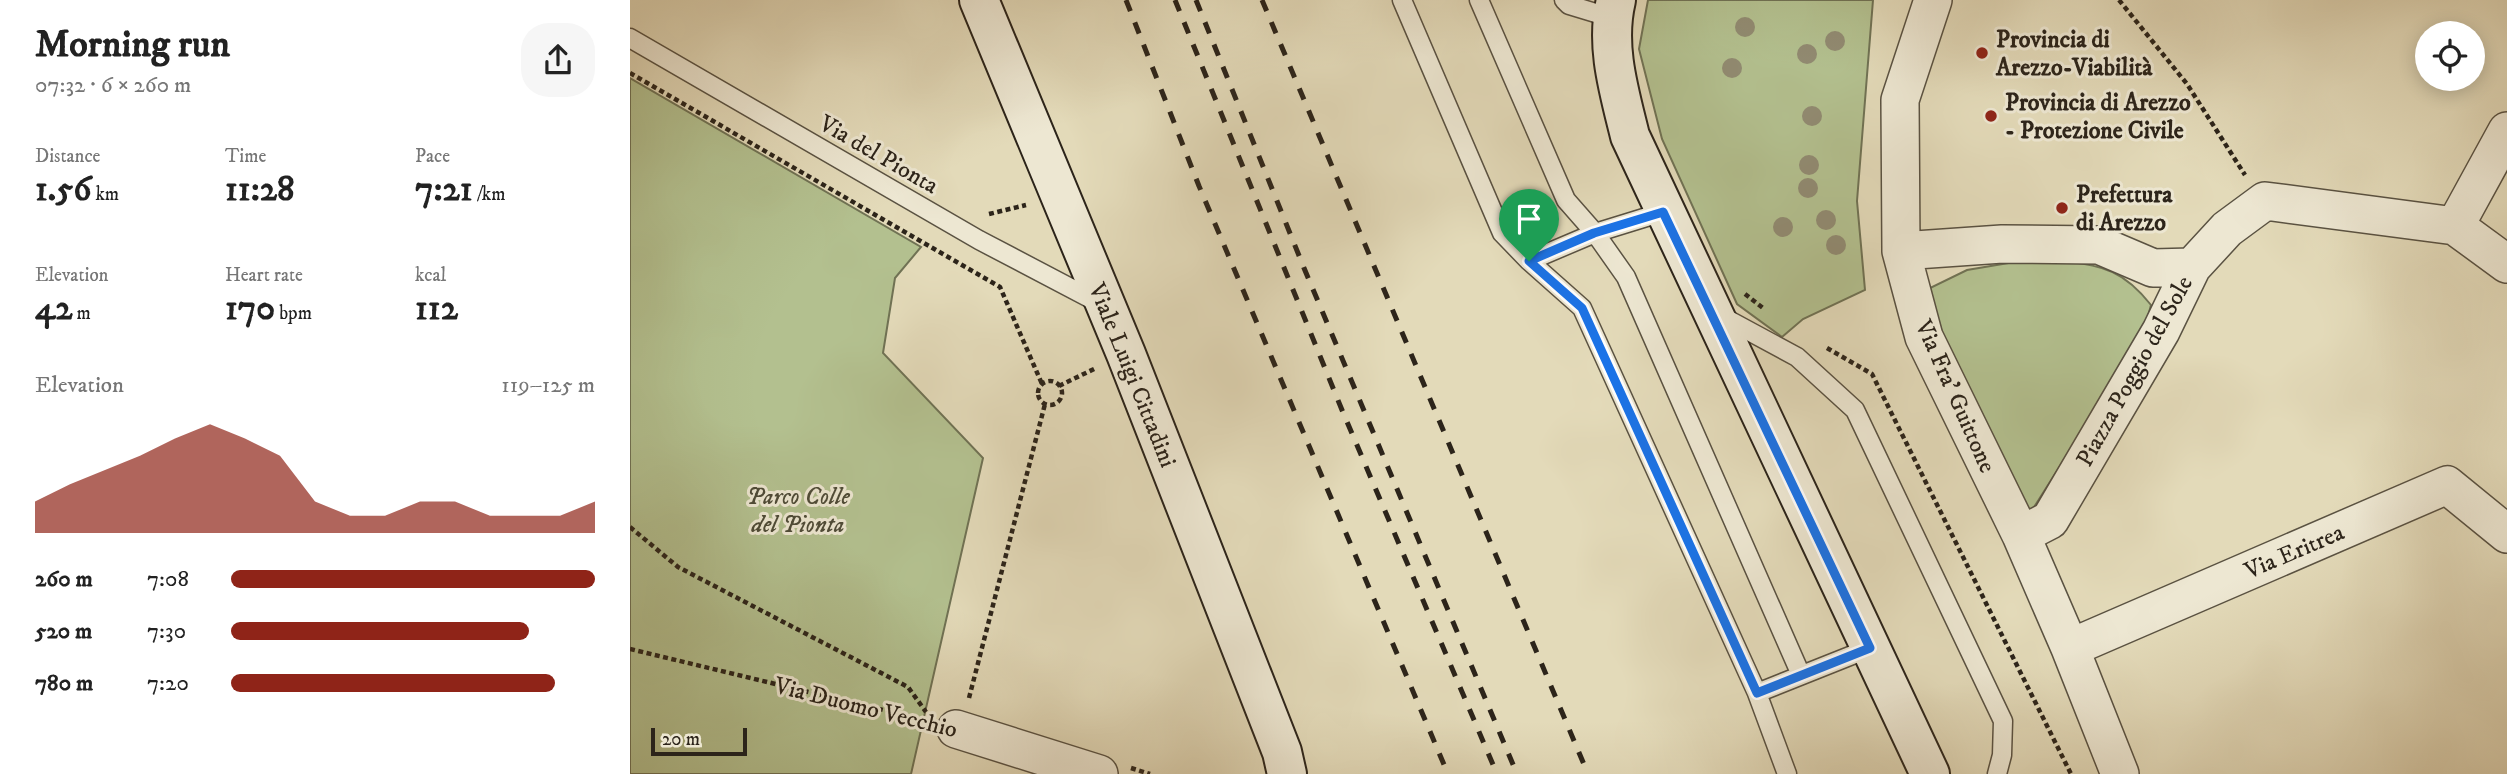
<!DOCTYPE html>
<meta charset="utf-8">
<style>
:root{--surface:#fff;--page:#f6f6f6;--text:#222;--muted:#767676;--accent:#8f2418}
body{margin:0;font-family:"IM FELL DW Pica",serif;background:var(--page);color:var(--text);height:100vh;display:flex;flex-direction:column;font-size:26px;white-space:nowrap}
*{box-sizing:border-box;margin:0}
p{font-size:23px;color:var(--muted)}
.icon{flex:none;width:38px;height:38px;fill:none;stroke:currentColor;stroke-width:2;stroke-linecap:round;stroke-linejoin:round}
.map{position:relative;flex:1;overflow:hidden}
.drawer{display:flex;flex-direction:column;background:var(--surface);width:630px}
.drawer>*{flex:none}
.buttons{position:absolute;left:1785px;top:21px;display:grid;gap:14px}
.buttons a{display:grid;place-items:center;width:70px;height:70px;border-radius:50%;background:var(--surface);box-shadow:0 4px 18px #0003;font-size:35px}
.scale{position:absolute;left:21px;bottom:18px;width:96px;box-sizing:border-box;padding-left:7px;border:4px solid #2c241a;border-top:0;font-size:19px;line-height:24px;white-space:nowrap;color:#2c241a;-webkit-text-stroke:5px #ede7d2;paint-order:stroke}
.pin{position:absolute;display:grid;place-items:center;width:60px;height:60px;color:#fff;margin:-72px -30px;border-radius:50% 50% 50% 0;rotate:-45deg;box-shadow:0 0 7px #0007}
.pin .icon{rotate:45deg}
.round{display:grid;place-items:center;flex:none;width:74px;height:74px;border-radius:28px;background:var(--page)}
.overview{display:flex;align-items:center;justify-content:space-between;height:119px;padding:0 35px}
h1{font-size:38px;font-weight:700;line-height:52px}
.metrics{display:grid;grid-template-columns:repeat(3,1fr);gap:10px;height:119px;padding:7px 35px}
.metrics div{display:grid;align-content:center}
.metrics b{font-size:35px;font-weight:700}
.metrics small{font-size:19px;font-weight:400}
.metrics p{font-size:19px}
.chart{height:196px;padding:14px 35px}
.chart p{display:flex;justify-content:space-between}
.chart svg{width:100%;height:126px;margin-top:7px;fill:var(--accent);opacity:.7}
ul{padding:0 35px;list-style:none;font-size:23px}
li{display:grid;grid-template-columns:112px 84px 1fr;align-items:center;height:52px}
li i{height:18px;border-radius:9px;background:var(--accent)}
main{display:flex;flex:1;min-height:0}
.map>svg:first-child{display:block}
</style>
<main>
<section class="drawer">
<div class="overview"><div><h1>Morning run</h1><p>07:32 · 6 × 260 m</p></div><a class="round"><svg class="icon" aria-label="share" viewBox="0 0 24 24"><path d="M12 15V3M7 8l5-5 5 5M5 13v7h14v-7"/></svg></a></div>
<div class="metrics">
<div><p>Distance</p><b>1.56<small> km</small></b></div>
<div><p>Time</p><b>11:28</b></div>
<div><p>Pace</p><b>7:21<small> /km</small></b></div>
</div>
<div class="metrics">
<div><p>Elevation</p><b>42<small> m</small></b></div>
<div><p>Heart rate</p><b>170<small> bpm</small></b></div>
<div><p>kcal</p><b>112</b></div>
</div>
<div class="chart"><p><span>Elevation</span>119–125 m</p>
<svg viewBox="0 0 160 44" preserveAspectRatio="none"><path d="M0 44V33L10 27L20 22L30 17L40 11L50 6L60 11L70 17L80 33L90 38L100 38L110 33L120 33L130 38L140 38L150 38L160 33V44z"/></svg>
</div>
<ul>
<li><b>260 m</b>7:08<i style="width:100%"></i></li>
<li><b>520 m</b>7:30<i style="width:82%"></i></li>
<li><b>780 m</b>7:20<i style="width:89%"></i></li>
</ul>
</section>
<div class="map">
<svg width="1877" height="774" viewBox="0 0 1877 774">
<rect width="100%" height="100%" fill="#e3dab9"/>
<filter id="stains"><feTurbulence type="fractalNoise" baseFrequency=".00286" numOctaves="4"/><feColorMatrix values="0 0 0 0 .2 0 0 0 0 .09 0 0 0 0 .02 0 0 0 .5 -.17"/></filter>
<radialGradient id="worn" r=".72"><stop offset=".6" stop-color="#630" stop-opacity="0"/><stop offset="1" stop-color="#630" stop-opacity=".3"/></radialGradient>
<path fill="#b3c08f" stroke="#707254" stroke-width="2" d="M1018,0h225l-16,201 8,89 -62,29 -21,18 -45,-33 -75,-165 -23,-90z
M0,78l291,169 -26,31 -12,75 100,105 -72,316h-281z
M1414,257c50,10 73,5 107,48l-8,30 -114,180 -78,-156 -23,-70 39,-19z"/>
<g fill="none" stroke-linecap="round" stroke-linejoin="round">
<defs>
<path id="service" d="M772,0l100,233 27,28
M849,0l87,200 29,33 68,-21
M934,0l5,5 43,13
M0,38l349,202 122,64
M1091,316l76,41 58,53 148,311 -1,34 -5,19
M1171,675l-175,-398 -31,-44 -66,28 53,47 175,385 113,-45
M1127,693l30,81"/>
<path id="minor" d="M1303,0l-33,100 1,151 23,86 97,198 49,113 50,126
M1825,226l52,-95
M1271,251l101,-7 97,1 54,23 39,-1 -31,64 -111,189 -29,15
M1562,267l35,-38 38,-28 190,25 52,38
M1440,648l377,-163 60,49
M326,729l143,45"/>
<path id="secondary" d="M349,0l147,354 156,398 5,22
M986,0c-11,46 3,91 14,136l300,638"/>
</defs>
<use href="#service" stroke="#5a5242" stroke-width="21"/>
<use href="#minor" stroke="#5a5242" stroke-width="40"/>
<use href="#secondary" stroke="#2c241a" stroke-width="42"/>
<path stroke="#2c241a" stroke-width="4.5" stroke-dasharray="5 3.5" stroke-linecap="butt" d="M1489,0l68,84 58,91
M0,73l370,214 42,97
M359,214l37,-9
M1115,294l18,14
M1197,348l45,26 199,400
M408 393a12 12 0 1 1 24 0a12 12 0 1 1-24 0Z
M429,386l37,-18
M0,527l48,40 230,120 18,25
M0,649l295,71
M339,698l76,-294
M501,768l19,6"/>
<use href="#service" stroke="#ede7d2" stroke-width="18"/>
<use href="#minor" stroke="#ede7d2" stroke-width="37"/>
<use href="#secondary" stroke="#ede7d2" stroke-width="38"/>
<path stroke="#2c241a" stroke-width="5" stroke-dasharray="12 12" stroke-linecap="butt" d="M496,0l73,186 249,588
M545,0l167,410 155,364
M566,0l108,268 213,506
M632,0l326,774"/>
</g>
<g fill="#918b72">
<circle cx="1115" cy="27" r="10"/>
<circle cx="1205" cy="41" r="10"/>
<circle cx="1177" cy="54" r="10"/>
<circle cx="1102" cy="68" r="10"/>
<circle cx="1182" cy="116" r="10"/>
<circle cx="1179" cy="165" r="10"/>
<circle cx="1178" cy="188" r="10"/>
<circle cx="1196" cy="220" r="10"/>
<circle cx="1153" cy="227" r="10"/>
<circle cx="1206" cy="245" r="10"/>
</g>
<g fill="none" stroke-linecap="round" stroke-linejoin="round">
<defs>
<path id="route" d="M1033,212l207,436 -113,45 -175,-385 -53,-47 65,-28z"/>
</defs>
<use href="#route" stroke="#fff" stroke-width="14"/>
<use href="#route" stroke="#1a73e8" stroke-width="9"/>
</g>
<g fill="#8f2418" stroke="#ede7d2" stroke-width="2.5">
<circle cx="1352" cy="53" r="7"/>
<circle cx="1361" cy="116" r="7"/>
<circle cx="1432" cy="208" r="7"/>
</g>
<g text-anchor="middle" stroke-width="6" stroke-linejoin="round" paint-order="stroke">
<g font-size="24" font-weight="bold" fill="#2c241a" stroke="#ede7d2" text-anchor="start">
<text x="1366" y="47">Provincia di<tspan x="1366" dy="28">Arezzo-Viabilità</tspan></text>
<text x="1375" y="110">Provincia di Arezzo<tspan x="1375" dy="28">- Protezione Civile</tspan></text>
<text x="1446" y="202">Prefettura<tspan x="1446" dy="28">di Arezzo</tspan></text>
</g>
<g font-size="24" fill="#2c241a" stroke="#ede7d2">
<text transform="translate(249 154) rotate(30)" y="8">Via del Pionta</text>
<text transform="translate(1504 371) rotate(-61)" y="8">Piazza Poggio del Sole</text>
<text transform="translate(503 375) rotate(68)" y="8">Viale Luigi Cittadini</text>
<text transform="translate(1326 396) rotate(66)" y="8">Via Fra' Guittone</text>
<text transform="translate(1664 551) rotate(-23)" y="8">Via Eritrea</text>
<text transform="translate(236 707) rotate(14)" y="8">Via Duomo Vecchio</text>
</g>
<g font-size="24" font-style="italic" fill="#4e4b37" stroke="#ede7d2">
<text x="168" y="504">Parco Colle<tspan x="168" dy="28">del Pionta</tspan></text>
</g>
</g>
<rect width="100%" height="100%" filter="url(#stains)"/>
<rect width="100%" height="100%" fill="url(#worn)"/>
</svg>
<div class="buttons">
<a><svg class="icon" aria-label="locate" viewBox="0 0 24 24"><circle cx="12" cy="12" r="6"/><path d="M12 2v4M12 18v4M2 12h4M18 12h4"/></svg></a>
</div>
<div class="scale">20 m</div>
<div class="pin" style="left:899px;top:261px;background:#1e9e55"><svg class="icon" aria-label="arrive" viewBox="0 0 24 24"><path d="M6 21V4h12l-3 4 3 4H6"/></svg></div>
</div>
</main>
